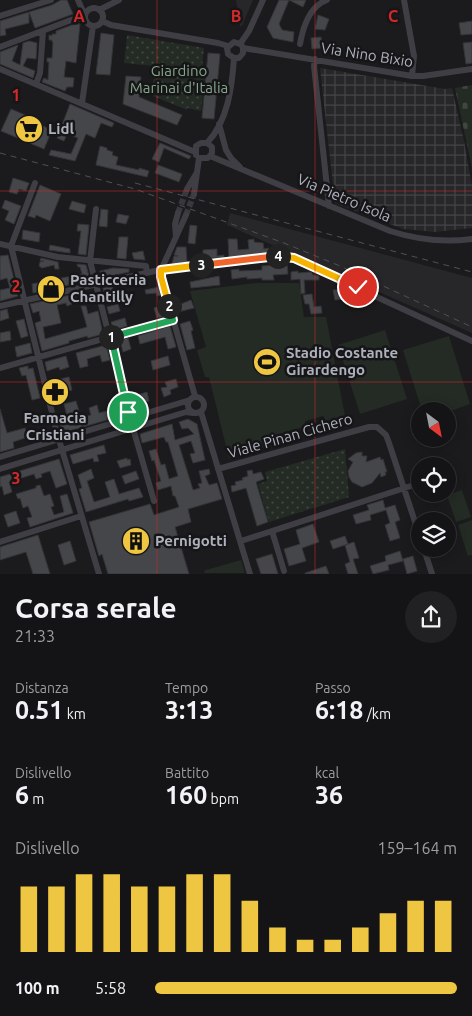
<!DOCTYPE html>
<html lang="it">
<meta charset="utf-8">
<style>
:root{--surface:#141416;--page:#212123;--text:#f1f3f6;--muted:#9d9ea1;--line:#333335;--accent:#eec642}
body{margin:0;font-family:Ubuntu,sans-serif;background:var(--page);color:var(--text);height:100vh;display:flex;flex-direction:column;font-size:19px;white-space:nowrap}
*{box-sizing:border-box;margin:0}
p{font-size:16px;color:var(--muted)}
.icon{flex:none;width:28px;height:28px;fill:none;stroke:currentColor;stroke-width:2;stroke-linecap:round;stroke-linejoin:round}
.map{position:relative;height:574px;overflow:hidden}
.side{display:flex;flex-direction:column;background:var(--surface);flex:1}
.side>*{flex:none}
.needle{width:32px;rotate:148deg}
.buttons{position:absolute;left:411px;top:402px;display:grid;gap:10px}
.buttons a{display:grid;place-items:center;width:45px;height:45px;border-radius:50%;background:var(--surface);box-shadow:0 2px 12px #0003,0 0 0 1px var(--line);font-size:25px}
.pin{position:absolute;display:grid;place-items:center;width:42px;height:42px;color:#fff;margin:-21px;border:2px solid #fff;border-radius:50%;box-shadow:0 1px 5px #0007}
.km{position:absolute;width:25px;height:25px;margin:-12px;border-radius:50%;background:#222;color:#fff;font-size:14px;line-height:25px;text-align:center}
.round{display:grid;place-items:center;flex:none;width:52px;height:52px;border-radius:26px;background:var(--page)}
.overview{display:flex;align-items:center;justify-content:space-between;height:85px;padding:0 15px}
h1{font-size:28px;font-weight:700;line-height:38px}
.stats{display:grid;grid-template-columns:repeat(3,1fr);gap:8px;height:85px;padding:5px 15px}
.stats div{display:grid;align-content:center}
.stats b{font-size:25px;font-weight:700}
.stats small{font-size:14px;font-weight:400}
.stats p{font-size:14px}
.chart{height:140px;padding:10px 15px}
.chart p{display:flex;justify-content:space-between}
.chart svg{width:100%;height:90px;margin-top:5px;stroke:var(--accent);stroke-width:6}
ul{padding:0 15px;list-style:none;font-size:16px}
li{display:grid;grid-template-columns:80px 60px 1fr;align-items:center;height:38px}
li i{height:12px;border-radius:6px;background:var(--accent)}
.map>svg:first-child{display:block}
</style>
<div class="map">
<svg width="472" height="574" viewBox="0 0 472 574">
<defs>
<pattern id="industrial-grid" width="8" height="8" patternUnits="userSpaceOnUse" patternTransform="scale(1.25)"><rect width="8" height="8" fill="#27272a"/><path d="M0 4h8M4 0v8" fill="none" stroke="#444447"/></pattern>
<pattern id="cemetery-stones" width="16" height="16" patternUnits="userSpaceOnUse" patternTransform="scale(1.25)"><rect width="16" height="16" fill="#232b24"/><path d="M2 7V4a2 2 0 0 1 4 0v3zM10 15v-3a2 2 0 0 1 4 0v3z" fill="#404742"/></pattern>
<pattern id="park-dots" width="8" height="8" patternUnits="userSpaceOnUse" patternTransform="scale(1.25)"><rect width="8" height="8" fill="#232b24"/><path d="M2 2h.1M6 6h.1" fill="none" stroke="#404742" stroke-width="1.8" stroke-linecap="round"/></pattern>
</defs>
<rect width="100%" height="100%" fill="#1b1b1d"/>
<path fill="#27272a" d="M236,0h17l-11,26h-2z
M230,213l242,65v55l-245,-108z"/>
<path fill="url(#industrial-grid)" d="M320,68l125,21 7,-1 12,53 8,45v42l-37,4 -32,-3 -68,-26z"/>
<path fill="#232b24" d="M256,283h43l5,34h22l19,99 -19,5 -3,-5 -18,5 1,5 -37,11 2,8 -42,13 -20,-81h-4l-8,-27 9,-3 -16,-56z
M385,330l22,69 -47,15 -22,-69z
M449,336l21,68 -22,8 -26,-1 -19,-61z
M462,490l9,27 -15,5 -9,-27z
M472,520v35l-4,1 -10,-31z
M241,560l4,13h-40l-1,-2 2,-1z"/>
<path fill="url(#cemetery-stones)" d="M472,85v83l-17,-80z"/>
<path fill="url(#park-dots)" d="M127,35l77,13 -2,19 4,1 -5,43 -14,-3v2l-34,-14 1,-30 -30,-3z
M345,449l4,48 -80,25 -11,-38 9,-3 -2,-9z"/>
<path fill="#45464a" stroke="#353539" d="M61,0h6l6,14 -38,14 -6,-16 23,-7z
M279,0h27l-3,7 -14,-7 -10,24 3,6 12,2 -1,10 -20,-4 -6,-11z
M29,12v11l-24,6 1,6 -6,1v-15z
M318,15l11,4 -4,11 -10,-1z
M472,21v13l-11,1 -2,-12z
M80,24l-4,39 -10,-2 -2,16 10,1 -1,9h-6l-2,4 -23,-9 2,-4 4,2 1,-18h-2v-4h5l1,-16h-1v-2h-3v-5l3,1v-2h4v-3l16,-6z
M101,33l13,2 -4,40 -14,-1z
M321,37l1,11 -10,1 -1,-11z
M29,41l8,2 -1,16 -9,-1 -4,8 12,5 -2,7 -33,-14v-12l18,-7 -6,16 8,4 3,-22z
M472,42v21l-6,1 -3,-21z
M208,53l12,1 -6,65 -12,-1z
M126,76l15,1 -2,20 43,18 -5,10 -54,-21z
M70,104l44,19 -2,4 -11,-4 -6,15 -9,-4 -11,27 -26,-6 2,-5 20,4 7,-16 -11,-4 -3,7 -7,-3z
M11,109l14,6 -1,3 28,12 -8,19 -43,-18z
M160,143l31,13 -2,3 -25,-11 -5,14 -7,-3z
M100,146l7,2v2l6,2 -1,3 6,2 -2,8 23,5v-2l10,3 -2,6 -51,-12z
M158,165l24,9 -3,8 -24,-9z
M13,178l16,5 -3,8 -7,-2 -2,5 -8,-2z
M40,185l21,9 -11,27 -14,-6 -1,3 -7,-2z
M5,200l16,6 -7,18 -9,-4 4,-9 -7,-3z
M72,201l14,4 -2,8 -15,-4z
M101,209l7,1 -1,17 -8,-1z
M118,214l11,2 -3,8 -10,-2z
M78,224l11,1 -3,30 -8,-1 3,-23h-4z
M190,225l7,1 -2,18 -7,-1z
M23,230l17,3 -1,9 -17,-3z
M119,237h9l-2,22 -9,-1z
M228,239h9l1,11 11,-1 -1,-9 6,-1v3l9,1 1,6 5,-1 1,5 -41,5z
M50,245l20,4v4l-21,-3z
M177,247h9l1,15 -15,2 2,-8h4l-4,-1z
M217,249v7l7,-1v3h-21v-8z
M143,251l2,9 -11,-1 -2,-6z
M8,255l10,41 -18,5v-11l10,-2 -3,-10 -7,2v-24z
M41,258l17,4 1,7h-4l-1,-4 -12,3 -3,-2 1,-4 4,-1h-4z
M77,264l9,1 4,15 -57,13 -1,-9 50,-10 -2,-7h-2z
M280,264h7l1,10 -15,1 1,5h-12v-2l-15,1v-2l-15,2 -1,-9 8,-1v2l23,-1v-4l18,-1z
M113,268l16,1v3l-28,6 -1,-7z
M298,271v2l13,-1 2,3 6,1v4h-15l1,13 -4,1 -1,-15 -9,1v-8z
M219,276l1,9 -29,3 -1,-6z
M112,286l2,7 -5,1 2,9 -4,1 -4,-16z
M159,287l2,8 -4,1 -1,-3 -10,1 -1,-4z
M343,289l2,10 -10,1 -2,-10z
M93,293l2,9 -9,2 -2,-9z
M75,294l2,7 -5,1v2l-5,2 -1,-3 -9,2 4,18 -18,4 2,12 42,-12 -6,-21h5l2,8 10,-3 5,23 -15,4 -1,-2 -18,5v2l-27,8 -7,-28 6,-2 -2,-10 -6,2 -3,-9z
M312,294l2,13 7,-1 1,7 -11,1 -2,-10h-4l-2,-9z
M191,300l3,8 -16,4 -2,-6z
M118,304l2,7 -11,3 -2,-7z
M163,305l3,11 -9,2 -3,-10z
M7,309l2,9 -9,3v-10z
M125,318l2,8 -13,4 -3,-8z
M24,319l4,17 -7,2 -5,-17z
M190,321l3,9 -2,1 4,17 -8,2 -7,-26z
M170,326l6,21 -8,2 -3,-12 -25,7 -2,-8z
M10,331l1,9 -11,2v-9z
M128,338l3,11 -8,3 -3,-12z
M30,343l2,10 -15,4 -2,-10z
M106,345l4,15 -8,2 -2,-7 -13,4 1,7 -8,2 -4,-15z
M66,356l3,11 -9,3 -1,-3 -12,4 -2,-9z
M168,356l2,9 -17,5 -2,-9z
M28,366v3l5,-1 7,30 -8,2 -6,-25 -4,1 -3,-8z
M69,377l3,13 -17,5 -3,-14z
M176,379l2,8 -8,3 1,4 -7,3 -3,-9 6,-1 -2,-5z
M147,392l2,9 -13,4 -2,-9z
M120,399l4,16 -62,18 -2,-9 2,-1 29,-8 -2,-7 8,-3 2,8 15,-4 -2,-8z
M76,401l3,10 -11,9 -4,-16z
M0,409l7,24 18,-5 3,9 -15,5 1,6 -14,4z
M188,419l9,5 8,36 -12,3 -3,-9 5,-1 -4,-12 -12,4 14,45 7,-2 -2,-4 4,-1 -3,-12 10,-2 1,5 -5,2 4,9 8,-2 5,16 -34,10 3,13 -16,5 14,47h-81l-6,-20 -3,2 -10,-34 61,-18 4,11 25,-8 -4,-11h-2l-2,-10 -13,4 -2,-7 5,-2 -7,-21 -2,1 -3,-10 7,-2 5,16 4,-1 4,15 9,-3 -10,-34h-2l-2,-5 -22,6 -2,-9 32,-10 3,16 19,-6 -6,-6 -6,1 -3,-7z
M104,445l2,8 -9,2 2,6 -5,1 -1,-4 -20,6 -3,-9z
M362,452v4h5l-1,6 14,-5 1,3 2,-1 4,13h-2l1,3 -5,2 -1,-4 -8,10 -10,4 -10,-5 -3,-5 -1,-6 5,-9 -5,-3 8,-6z
M127,458v2l3,-1 1,6 -11,3 -3,-7z
M59,459l8,25 -11,4 -6,-17 -9,3 1,3 -6,2 -2,-5 -25,8 3,10 -8,3 -2,-9 -2,1v-10z
M91,469l3,9 -7,3 7,21 16,-5 -5,-15 9,-3 5,15 20,-6 4,9 -14,4 -1,-2 -42,13 -7,-23 3,-1 -4,-13z
M252,470l1,4 8,-2 3,7 -8,3 12,40 -11,4 -11,-38 -14,4 -1,-6 5,-1 -1,-3 8,-2 -1,-2 6,-2 -1,-5z
M136,471l3,8 -14,5 -3,-8z
M40,485l4,11 6,-2 4,12 -3,1 3,8 10,-3 -4,-16 7,-2 6,19 -43,14 -3,-9 5,-1 -4,-11 -5,2 -3,-10 -2,1 -2,-5 20,-6v-2z
M383,500l2,8 10,-3 5,15 -5,2 5,16 -10,3 -5,-16 5,-2 -4,-13 -16,5 1,5 -15,4 -3,-9 16,-5 -2,-5z
M16,511l4,12 -12,4 -4,-12z
M313,524l6,18 -17,6 4,13 -17,5 -5,-17 16,-5 -4,-14z
M38,535l12,39h-17l-7,-22 -26,8v-13z
M345,536l3,8 -15,5 -3,-8z
M70,541l6,20 -12,4 -6,-20z
M354,542l5,16 -6,1 5,15h-10l-3,-10 5,-2 -5,-17z
M400,551l3,10 -15,4 1,5 -16,4 -3,-8 16,-5 -1,-5z
M272,554l6,20h-17l-5,-15z
M413,556l4,15 -10,3 -4,-15z
M326,566l3,8h-24v-1z"/>
<g fill="none" stroke-linecap="round" stroke-linejoin="round">
<path stroke="#38393d" stroke-width="6" stroke-dasharray="6 3" stroke-linecap="butt" d="M178,213l9,-24
M186,215l8,-21"/>
<path stroke="#3e3e44" stroke-width="6" d="M78,0l7,16
M404,0l10,56 -2,20
M85 17a9 9 0 1 1 18 0a9 9 0 1 1-18 0Z
M99,10l20,-10
M0,16l51,-16
M102,21l9,4 107,18 10,3
M240,44l9,-13 14,-31
M300,44c3,-17 10,-38 27,-44
M0,47l71,-27 14,-2
M243,48l169,28h11l49,-7
M234,58l-6,-4 -1,-6 7,-6 6,2
M234,58h5l4,-5v-5l-2,-4
M315,59l-1,7 15,140
M0,69l195,83
M36,84l4,-11 3,-42
M82,103l11,-77
M219,124l7,26 5,8 9,9
M207,143c21,-22 25,-56 27,-85
M196,155v-9l5,-3h6
M210,156l180,75c28,9 53,12 82,8
M199,158h9l4,-5v-6l-5,-4
M35,183l-24,63 46,187 42,141
M187,189l9,-15
M194,194l5,-36
M96,209l-6,52 40,157 24,83
M186,215l-25,55v7l34,119
M176,237l-1,-13 3,-11
M0,244l58,13 88,9 1,7
M0,306l155,-35 133,-15 184,85
M0,368l173,-49
M188 405a8 8 0 1 1 16 0a8 8 0 1 1-16 0Z
M201,412l49,162
M0,457l190,-57
M0,469l186,-57 7,1
M218,469l151,-42h8l9,8 3,8 31,94
M272,531l12,40
M241,541l179,-58
M0,542l81,-26
M424,549l8,25"/>
<path stroke="#4f5057" stroke-width="1" stroke-dasharray="6 5" stroke-linecap="butt" d="M0,153l135,36 149,54 56,23 132,61
M135,183l337,89"/>
</g>
<g fill="none" stroke-linecap="round" stroke-linejoin="round">
<defs>
<path id="split-1" d="M111,337l17,75"/>
<path id="split-2" d="M111,337l62,-17 -4,-14"/>
<path id="split-3" d="M169,306l-8,-29v-7l40,-5"/>
<path id="split-4" d="M201,265l77,-9"/>
<path id="split-5" d="M278,256l16,2 64,29"/>
</defs>
<use href="#split-1" stroke="#fff" stroke-width="10"/>
<use href="#split-2" stroke="#fff" stroke-width="10"/>
<use href="#split-3" stroke="#fff" stroke-width="10"/>
<use href="#split-4" stroke="#fff" stroke-width="10"/>
<use href="#split-5" stroke="#fff" stroke-width="10"/>
<use href="#split-1" stroke="#22a559" stroke-width="6"/>
<use href="#split-2" stroke="#22a559" stroke-width="6"/>
<use href="#split-3" stroke="#f5b400" stroke-width="6"/>
<use href="#split-4" stroke="#f0652b" stroke-width="6"/>
<use href="#split-5" stroke="#f5b400" stroke-width="6"/>
</g>
<path fill="none" stroke="#d62828" stroke-width="1" stroke-opacity="0.55" d="M157,0v574M315,0v574M0,191h472M0,382h472"/>
<defs>
<symbol id="supermarket-disc" viewBox="-11 -11 22 22"><circle r="9.5" fill="#eec642" stroke="#161618"/><path d="M-6-5.5h2.5l.6 2H6L4.5 2H-2.5L-4.4-4H-6ZM-1.5 3.2a1.3 1.3 0 1 0 .1 0ZM3 3.2a1.3 1.3 0 1 0 .1 0Z" fill="#111"/></symbol>
<symbol id="shop-disc" viewBox="-11 -11 22 22"><circle r="9.5" fill="#eec642" stroke="#161618"/><path d="M-5-2.5h2.3a2.7 3.5 0 0 1 5.4 0H5L5.5 6h-11ZM-1.5-2.5h3a1.5 2.3 0 0 0-3 0Z" fill="#111"/></symbol>
<symbol id="stadium-disc" viewBox="-11 -11 22 22"><circle r="9.5" fill="#eec642" stroke="#161618"/><path d="M0-5a6.5 5 0 1 0 0 10a6.5 5 0 1 0 0-10ZM-3.5-1.8h7v3.6h-7Z" fill="#111"/></symbol>
<symbol id="pharmacy-disc" viewBox="-11 -11 22 22"><circle r="9.5" fill="#eec642" stroke="#161618"/><path d="M-2-6h4v4h4v4h-4v4h-4v-4h-4v-4h4Z" fill="#111"/></symbol>
<symbol id="building-disc" viewBox="-11 -11 22 22"><circle r="9.5" fill="#eec642" stroke="#161618"/><path d="M-4-6H4V6H1V3H-1V6H-4ZM-2.5-4.3h1.7v1.8h-1.7ZM.8-4.3h1.7v1.8H.8ZM-2.5-1h1.7V.8h-1.7ZM.8-1h1.7V.8H.8Z" fill="#111"/></symbol>
</defs>
<g fill-rule="evenodd">
<use href="#supermarket-disc" x="13" y="113" width="32" height="32"/>
<use href="#shop-disc" x="35" y="273" width="32" height="32"/>
<use href="#stadium-disc" x="251" y="346" width="32" height="32"/>
<use href="#pharmacy-disc" x="39" y="376" width="32" height="32"/>
<use href="#building-disc" x="120" y="525" width="32" height="32"/>
</g>
<g text-anchor="middle" stroke-width="5" stroke-linejoin="round" paint-order="stroke">
<g font-size="15" fill="#aeb1bc" stroke="#161618">
<text transform="translate(367 55) rotate(9)" y="5">Via Nino Bixio</text>
<text transform="translate(344 198) rotate(23)" y="5">Via Pietro Isola</text>
<text transform="translate(290 436) rotate(-16)" y="5">Viale Pinan Cichero</text>
</g>
<g font-size="15" fill="#86a68b" stroke="#161618">
<text x="179" y="76">Giardino<tspan x="179" dy="17">Marinai d'Italia</tspan></text>
</g>
<g font-size="15" font-weight="bold" fill="#aeb1bc" stroke="#161618" text-anchor="start">
<text x="48" y="134">Lidl</text>
<text x="70" y="285">Pasticceria<tspan x="70" dy="17">Chantilly</tspan></text>
<text x="286" y="358">Stadio Costante<tspan x="286" dy="17">Girardengo</tspan></text>
<text x="55" y="423" text-anchor="middle">Farmacia<tspan x="55" dy="17">Cristiani</tspan></text>
<text x="155" y="546">Pernigotti</text>
</g>
</g>
<g font-size="16" text-anchor="middle" font-weight="bold" fill="#d62828" stroke="#161618" stroke-width="5" stroke-linejoin="round" paint-order="stroke">
<text x="79" y="22">A</text>
<text x="236" y="22">B</text>
<text x="393" y="22">C</text>
<text x="16" y="101">1</text>
<text x="16" y="292">2</text>
<text x="16" y="484">3</text>
</g>
</svg>
<div class="buttons">
<a><svg class="needle" viewBox="-14 -14 28 28"><path d="M0-13l5 13h-10z" fill="#e53935"/><path d="M0 13l5-13h-10z" fill="#9d9ea1"/></svg></a>
<a><svg class="icon" aria-label="locate" viewBox="0 0 24 24"><circle cx="12" cy="12" r="6"/><path d="M12 2v4M12 18v4M2 12h4M18 12h4"/></svg></a>
<a><svg class="icon" aria-label="layers" viewBox="0 0 24 24"><path d="M12 4l9 5-9 5-9-5zM3 14l9 5 9-5"/></svg></a>
</div>
<div class="pin" style="left:128px;top:412px;background:#1e9e55"><svg class="icon" aria-label="arrive" viewBox="0 0 24 24"><path d="M6 21V4h12l-3 4 3 4H6"/></svg></div>
<div class="pin" style="left:358px;top:287px;background:#d93025"><svg class="icon" aria-label="check" viewBox="0 0 24 24"><path d="M5 12l5 5 9-10"/></svg></div>
<b class="km" style="left:111px;top:337px">1</b>
<b class="km" style="left:169px;top:306px">2</b>
<b class="km" style="left:201px;top:265px">3</b>
<b class="km" style="left:278px;top:256px">4</b>
</div>
<section class="side">
<div class="overview"><div><h1>Corsa serale</h1><p>21:33</p></div><a class="round"><svg class="icon" aria-label="share" viewBox="0 0 24 24"><path d="M12 15V3M7 8l5-5 5 5M5 13v7h14v-7"/></svg></a></div>
<div class="stats">
<div><p>Distanza</p><b>0.51<small> km</small></b></div>
<div><p>Tempo</p><b>3:13</b></div>
<div><p>Passo</p><b>6:18<small> /km</small></b></div>
</div>
<div class="stats">
<div><p>Dislivello</p><b>6<small> m</small></b></div>
<div><p>Battito</p><b>160<small> bpm</small></b></div>
<div><p>kcal</p><b>36</b></div>
</div>
<div class="chart"><p><span>Dislivello</span>159–164 m</p>
<svg viewBox="0 0 160 44" preserveAspectRatio="none"><path d="M5 44V12M15 44V12M25 44V6M35 44V6M45 44V12M55 44V12M65 44V6M75 44V6M85 44V19M95 44V32M105 44V38M115 44V38M125 44V32M135 44V25M145 44V19M155 44V19"/></svg>
</div>
<ul>
<li><b>100 m</b>5:58<i style="width:100%"></i></li>
</ul>
</section>
